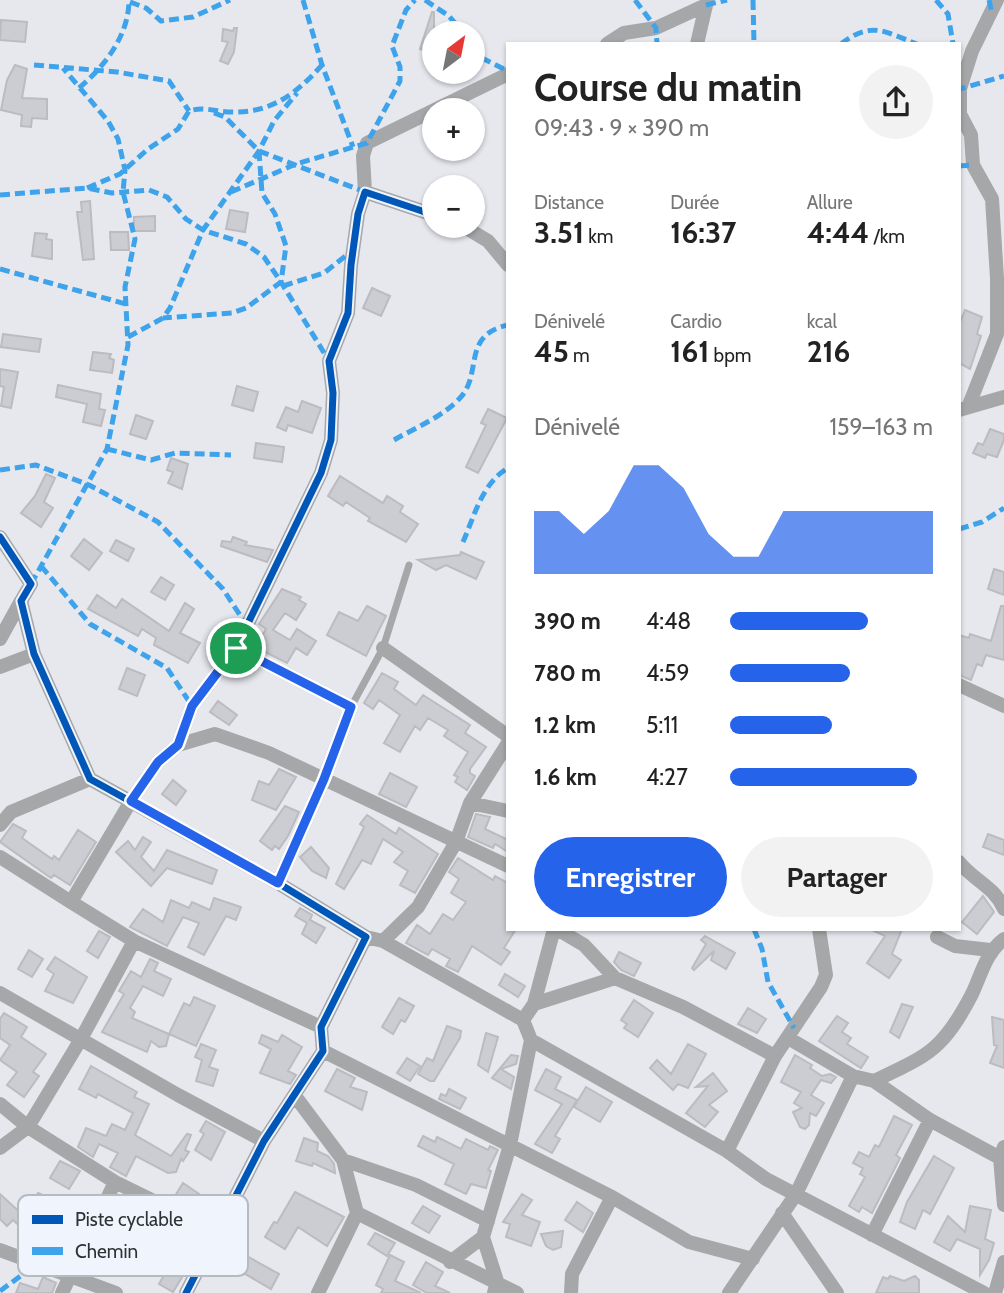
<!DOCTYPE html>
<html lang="fr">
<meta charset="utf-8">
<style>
:root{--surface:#fff;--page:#f2f2f2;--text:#222;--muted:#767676;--accent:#2563eb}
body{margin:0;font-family:Cabin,sans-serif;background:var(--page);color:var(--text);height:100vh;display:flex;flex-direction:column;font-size:26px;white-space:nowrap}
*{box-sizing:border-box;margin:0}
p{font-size:23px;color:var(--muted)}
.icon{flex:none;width:38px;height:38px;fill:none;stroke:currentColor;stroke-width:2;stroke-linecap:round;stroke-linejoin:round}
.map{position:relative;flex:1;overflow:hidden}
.side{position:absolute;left:506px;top:42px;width:455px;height:889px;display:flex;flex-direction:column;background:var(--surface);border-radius:0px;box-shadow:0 2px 5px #0004}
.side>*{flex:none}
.needle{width:46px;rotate:32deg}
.fabs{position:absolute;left:422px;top:21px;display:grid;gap:14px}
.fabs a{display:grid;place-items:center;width:63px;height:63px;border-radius:50%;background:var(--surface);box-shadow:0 2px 5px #0004;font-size:35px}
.pin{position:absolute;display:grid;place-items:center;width:60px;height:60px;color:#fff;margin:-30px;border:4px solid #fff;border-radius:50%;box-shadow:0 2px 7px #0007}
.round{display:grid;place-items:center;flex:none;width:74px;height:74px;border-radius:37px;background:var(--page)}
.summary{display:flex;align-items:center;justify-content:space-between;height:119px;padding:0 28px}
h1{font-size:38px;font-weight:800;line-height:52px}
.stats{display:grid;grid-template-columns:repeat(3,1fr);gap:10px;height:119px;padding:7px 28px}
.stats div{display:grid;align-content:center}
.stats b{font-size:30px;font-weight:800}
.stats small{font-size:19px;font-weight:400}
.stats p{font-size:19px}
.chart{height:196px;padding:14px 28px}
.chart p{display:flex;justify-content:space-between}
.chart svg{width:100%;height:126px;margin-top:7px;fill:var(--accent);opacity:.7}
.button{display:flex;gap:14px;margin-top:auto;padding:14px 28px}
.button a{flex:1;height:80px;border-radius:42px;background:var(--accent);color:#fff;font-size:28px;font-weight:800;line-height:80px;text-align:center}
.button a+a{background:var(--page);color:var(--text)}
ul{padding:0 28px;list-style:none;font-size:23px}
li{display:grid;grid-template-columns:112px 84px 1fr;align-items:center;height:52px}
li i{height:18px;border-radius:9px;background:var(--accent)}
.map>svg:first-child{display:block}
</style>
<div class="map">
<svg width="1004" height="1293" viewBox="0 0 1004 1293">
<rect width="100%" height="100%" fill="#e6e8ee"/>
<path fill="#cccdd2" stroke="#bbbbc0" stroke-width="2" d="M432,12h2v41l-14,-4z
M1,20l26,2 -2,20 -25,-2z
M234,28h3l-3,24 -6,12 -8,-3 8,-19 -6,-1 1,-12 10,2z
M15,65l12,4 -5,29 25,1v20l-15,-1 -1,9 -10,-1 1,-11 -21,-5 6,-30z
M90,201l4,58 -11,1 -6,-48h5l-1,-10z
M230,210l18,3 -3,19 -19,-3z
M155,216v15h-21v-14z
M110,232h18l1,18h-18z
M35,233l12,1 -1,5 6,1v19l-20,-3z
M372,288l18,8 -9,20 -18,-8z
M965,310l17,7 -5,17 4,2 -11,33 -11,-6v-38z
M3,334l38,5 -2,13 -38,-5z
M93,352l18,2 -2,4 5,2 -2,13 -22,-3z
M0,369l18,3 -7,36 -10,-2 3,-19 -4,-1z
M58,385l43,9 -2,15 6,1 -4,16 -18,-4 4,-18 -31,-7z
M237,386l21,6 -5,19 -21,-6z
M302,401l19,7 -9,25 -24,-8 -2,6 -9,-4 9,-20 12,5z
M488,409l19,9 -29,55 -12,-6 20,-42 -5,-2z
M136,415l17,6 -7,18 -16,-5z
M990,429l14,5v6l-7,17 -10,-3 -2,4 -12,-5 5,-10 5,2z
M256,443l28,4 -2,15 -28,-4z
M171,458l17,6 -6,25 -14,-6 5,-11 -6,-2z
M46,474l9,4 -11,24 9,6 -12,19 -20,-14 14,-17z
M340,476l43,27 4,-7 16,10 -3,6 18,12 -12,18 -38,-21 2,-3 -24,-16 -3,4 -15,-10z
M233,537l14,5 -2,3 28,5 -6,12 -46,-16 1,-5 9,1z
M84,539l18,14 -13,17 -18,-14z
M116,540l18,9 -6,12 -18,-10z
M461,552l23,10 -8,17 -30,-14 -10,5 -18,-10 42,-5z
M994,569l10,3v23l-16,-6z
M161,577l13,8 -9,15 -14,-8z
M282,589l19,8 -2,3 7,4 -10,16 -11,-7 -12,17 17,10 7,-11 19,12 -9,14 -11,-7 -9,15 -32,-16 11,-18 -7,-5z
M97,595l19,13 6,-9 47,32 16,-28 9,6 -14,24 20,10 -12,20 -34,-18 2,-7 -14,-9 -4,7 -50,-27z
M367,606l19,10 -20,40 -39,-21 12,-23 19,9z
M1001,606h3v54l-18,-5 -4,11 -5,-2 -6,16 -12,-5v-40l10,3 1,-4 21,7z
M127,668l18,7 -8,21 -18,-7z
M382,673l16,9 -4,7 22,16 7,-10 47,30 -5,8 21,14 -16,22v4l5,3 -8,14 -12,-8 3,-5 -4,-2 14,-23 -24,-16 4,-6 -20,-12 -8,12 -5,-4 -15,26 -16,-9 16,-28 -21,-15 -6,9 -9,-6z
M218,701l19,14 -8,10 -19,-13z
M279,769l17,8 -20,33 -24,-10 7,-19 10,4z
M390,773l27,14 -11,20 -27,-13z
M173,780l13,11 -10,14 -14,-11z
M285,806l14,6 -11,24 -9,13 -4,-3 -3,4 -12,-9z
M476,814l14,3 -5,12 23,11v12l-13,-8 -2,4 -25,-11z
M367,815l29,19 3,-6 39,26 -23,39 -15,-8 8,-14 -14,-9 9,-10 -20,-13 -12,25 -9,-4 -18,29 -8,-5 28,-57 -4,-3z
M13,824l13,7 -4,7 30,21 2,-3 5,4 19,-30 18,12 -26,43 -16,-10 -3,3 -51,-36z
M988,834l16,6v15l-21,-8z
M143,837l8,5 -10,15 13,14 13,-21 50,20 -5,14 -45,-16 -16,18 -35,-34 12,-11 7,9z
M311,847l18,21 -3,10 -14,-7 -12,-14z
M458,858l35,22 2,-4 13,7v46h8l-12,19 6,4 -9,13 -29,-19 -14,26 -12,-6 4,-7 -18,-10 -4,6 -22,-12 11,-18 13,9 13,-20 10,6 13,-18 -15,-9 8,-14 -10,-7z
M983,896l11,16 -17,22 -15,-12z
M214,898l27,9 -5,13 -10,-4 -22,39 -16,-8 11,-24 -16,-6 -16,29 -37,-19 13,-18 20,13 8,-22 18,8 3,-6 18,8z
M300,908l12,7 -2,5 15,8 -9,15 -14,-9 5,-11 -12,-7z
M870,929h32l-10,25 9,6 -12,18 -22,-15 18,-27z
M99,931l11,6 -12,21 -11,-7z
M705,936l30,17 -9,16 -15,-9 3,-9 -20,19 -2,-2 14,-24 -5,-4z
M29,950l14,9 -11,18 -14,-8z
M619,952l22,11 -7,13 -13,-6 -7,-8z
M55,957l32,20 -14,26 -28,-12 9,-17 -7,-5z
M150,959l8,4 -4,8 17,8 -8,17 -20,-10 -13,22 5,4 -3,6 37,16 -3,12 -7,1 -8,-6 -4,11 -45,-20 22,-38 -5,-3 12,-20 10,6z
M505,974l20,12 -7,11 -19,-12z
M194,997l21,9 -19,40 -27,-12 15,-31 6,3z
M399,998l15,8 -9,16 -4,-2 -8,14 -11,-7z
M634,1000l19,13 -15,24 -14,-9 3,-4 -6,-4z
M902,1004l11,3 -14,31 -9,-6z
M748,1008l18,11 -9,14 -19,-9z
M4,1013l23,14 -6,10 25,17 -13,18 6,4 -15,21 -17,-12 10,-13 -17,-12 10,-15 -10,-7v-19z
M837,1016l11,7 -6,9 9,6 -4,6 21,13 -7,11 -42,-27z
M992,1017l12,3v48l-14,-5 7,-17 -3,-1z
M447,1026l14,5 -1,7 -26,43h-4l-12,-7 9,-16 6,3z
M486,1033l12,4 -10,35 -10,-7z
M262,1035l16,7 4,-7 20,12 -14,24 8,4 -6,9 -30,-11 11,-24 -12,-6z
M201,1044l15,6 -7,17 9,3 -5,16 -17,-5 6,-21 -7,-3z
M688,1044l18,10 -18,34 -10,-4 -5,6 -23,-22 7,-8 14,14z
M511,1055l7,1 -2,8 -15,5 13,8 -3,12 -19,-11z
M795,1055l17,10 -2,3 12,8 8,-2 6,3 -5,6 -10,-3 -10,15 13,8 -8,13 -6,-3 -1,12 -4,4 -5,-2 -7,-15 9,-4 -8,-5 7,-11 -20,-10z
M407,1058l13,8 -10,15 -13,-8z
M91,1066l46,26 -3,5 15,7 -14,31 36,21 16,-22 4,1 -6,15 4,2 -6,9 -2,-2 -5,13 -8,1 -32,-17 -10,20 -16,-9 8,-14 -19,-9 -6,13 -15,-10 8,-19 20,8 6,-12 13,6 8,-17 -35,-19 -2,4 -17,-9z
M337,1069l18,9 -5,9 17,5 -5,18 -37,-19z
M546,1069l15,8 -6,12 22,11 -22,36 5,3 -8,14 -17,-9 27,-40 -27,-14z
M713,1073l14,18 -18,14 9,7 -13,15 -19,-14 22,-27 -12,1z
M586,1087l26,15 -12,20 -26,-15z
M449,1089l17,9 -6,11 -21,-10 2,-5 5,2z
M894,1116l18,9 -16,30 4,3 -28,55 -10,-6 -3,5 -10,-6 16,-29 -5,-3 3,-6 -10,-5 6,-11 10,5 6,-12 4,2z
M206,1121l19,11 -14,28 -16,-10 9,-16 -4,-3z
M423,1136l12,6 2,-5 24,12 5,-10 22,11 2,-4 8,4 -10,20 3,1 -5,17 -15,-4 -5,10 -21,-10 9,-20 -36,-18z
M304,1138l14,5 -1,8 11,5 6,8 1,9 -22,-10 -1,3 -16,-5z
M934,1156l20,12 -24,46 -7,-4 -8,19 -15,-7 7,-20z
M60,1161l20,10 -11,18 -19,-11z
M183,1183l19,13 -3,4 19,10 -5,9 -38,-23z
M295,1192l49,25 -17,29 -29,-19 -13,22 -20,-12 9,-15 3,1z
M38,1193l19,8 -8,20 -16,17 -20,-18 -6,6 -7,-7v-25l24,22z
M522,1194l10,6 -10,15 18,7 -9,24 -25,-9 4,-13 -7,-2z
M577,1202l16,11 -10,19 -18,-12z
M423,1206l17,10 -11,17 -17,-10z
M970,1206l21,4 -6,29 9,4 -5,17 -9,15v-26l-23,-10 -7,12 -16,-9 14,-26 17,16z
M563,1231l-2,16 -8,3 -7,-4 -5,-12z
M375,1233l20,10 -8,13 -19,-12z
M238,1245l10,5 -3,5 34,19 -8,15 -43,-25z
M390,1255l14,7 -9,19 26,12h-40l2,-4 -7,-4z
M426,1262l17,10 -8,14 15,7h-23l-14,-8z
M170,1265l14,9 -11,18 -14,-8z
M890,1276l14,5 11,-5 4,4v13h-43l7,-16 5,2z
M43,1277l13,6 -4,10h-36l4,-10 18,6z"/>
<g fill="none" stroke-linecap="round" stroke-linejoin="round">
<path stroke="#a5a7a8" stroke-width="7" d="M351,707l32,-59 26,-83"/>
<path stroke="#a5a7a8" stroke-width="14" d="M607,44l17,-11 32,-5 50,-23
M697,44l10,-43
M365,192l-2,-36 4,-13 141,-69
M463,226l25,15 20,24
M969,405l28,-71v-56l-5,-79 -19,-34 -2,-30 -11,-21v-25l12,-38 25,-51
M959,410l45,-13
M0,537l31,47 -10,17 13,53 56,125 188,104 88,54 -45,90 2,24 -59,90 -78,152
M0,639l21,-38
M236,648l85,-175 10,-33 2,-47 -4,-32 19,-48 3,-48 7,-51 7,-22 69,23
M383,648l125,88
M0,667l34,-13
M959,685l45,21
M178,745l37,-11 54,19 239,113
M470,803l38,8
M0,825l11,-13 79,-33
M0,857l71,45
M959,862c14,18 35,24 45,47
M278,883l46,-104 27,-72 -115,-59 -44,58 -14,39 -20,17 -27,39 -60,101 63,39 187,86
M557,929l27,16 31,33 68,29 92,49
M366,937l17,4 140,79 8,20 -21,105 -27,92 14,44 -3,12
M937,937l18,9 35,4
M134,941l-53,98 -53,88 87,55 104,51
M383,941l35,-34 38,-65 14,-39 38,-60
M0,993l178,102 86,46
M534,1004l81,-26
M523,1020l11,-16 20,-75
M788,1038l65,38
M531,1040l196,111 39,28 218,114
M323,1051l289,146 77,45 64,17
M874,1081c55,-26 69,-31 98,-87 10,-21 13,-40 32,-55
M295,1096l48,64 14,53 160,80
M0,1104l28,23 -28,21
M1004,1147l-4,11 4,47
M727,1151l48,-95 46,-69 5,-12 -7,-46
M343,1160l73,25 72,36
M782,1213l55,80
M872,1235l58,-115
M0,1250l116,43
M450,1262l33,-25
M62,1293l53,-111
M318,1293l39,-80
M571,1293l1,-19 40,-77
M729,1293l67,-99 57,-118 21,5 56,39 70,38
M995,1293l9,-31"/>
<path stroke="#3ea3eb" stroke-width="5" stroke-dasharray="10 5" stroke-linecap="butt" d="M303,0l19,65 31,82
M425,0l24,16 14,17
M635,0l21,28 1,16
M753,0l1,44
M936,0l12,14 5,30
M989,0l3,13
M130,2l16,6 15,13 32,-4 37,-17
M706,5l21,-5
M841,44c31,-24 44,-12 76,0
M472,46l10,12 26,13
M430,62h4
M34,65l83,7 52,9 20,30
M959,85l1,4 44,-13
M79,88c26,-22 50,-53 50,-88
M214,113l11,4 34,34 106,41
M259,151l3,42 13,21 11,32 -5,36 48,79
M959,166l14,-1
M87,188l33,-14 28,-25 30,-20 11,-18c16,-5 27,1 43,1 40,1 65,-19 90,-47
M231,192l65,-28 71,-21 33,-62v-14l-8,-21 14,-36 9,-10
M0,195l87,-7 25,5 37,-3 18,7 19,22 17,11 43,14 18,13 17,25 -35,26 -14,5 -69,5
M0,269l126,35
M283,286l41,-13 29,-23
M128,337l35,-19 7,-10 33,-78 56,-79 15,-30 23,-28
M394,440c21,-12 50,-24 66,-42 23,-24 1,-63 48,-73
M107,449l44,11 24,-7 56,2
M0,470l36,-5 53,20 69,37 65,67 24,37
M959,529l23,-7 22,-14
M463,542c11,-25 19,-59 45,-74
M41,566l49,58 77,44 25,38
M31,584l76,-135 21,-104 -3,-58 10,-48 -12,-47 2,-22 -7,-31 -10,-18 -45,-53
M754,929l8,20 6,33 26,46
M0,1291l37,-27"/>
<defs>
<path id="cycleway" d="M0,537l31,47 -10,17 13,53 56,125 188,104 88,54 -45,90 2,24 -59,90 -78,152
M236,648l85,-175 10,-33 2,-47 -4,-32 19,-48 3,-48 7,-51 7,-22 69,23"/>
</defs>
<use href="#cycleway" stroke="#f0f4fd" stroke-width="11"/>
<use href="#cycleway" stroke="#0057b8" stroke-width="7"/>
</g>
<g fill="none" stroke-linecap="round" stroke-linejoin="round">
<defs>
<path id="route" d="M236,648l115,59 -27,72 -46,104 -147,-82 27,-39 20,-17 14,-39z"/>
</defs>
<use href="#route" stroke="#fff" stroke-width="14"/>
<use href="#route" stroke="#2563eb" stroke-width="9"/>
</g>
<rect x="18" y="1195" width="230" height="81" rx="10" fill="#f0f4fd" stroke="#b6bac1" stroke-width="2"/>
<rect x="32" y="1215" width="31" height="9" fill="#0057b8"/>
<rect x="32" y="1247" width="31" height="8" fill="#3ea3eb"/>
<g font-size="19" fill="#2f3135">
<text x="75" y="1226">Piste cyclable</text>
<text x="75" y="1258">Chemin</text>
</g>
</svg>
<div class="fabs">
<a><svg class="needle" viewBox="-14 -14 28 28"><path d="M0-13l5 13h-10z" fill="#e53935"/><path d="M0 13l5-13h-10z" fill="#767676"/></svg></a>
<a>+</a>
<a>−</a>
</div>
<div class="pin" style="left:236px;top:648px;background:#1e9e55"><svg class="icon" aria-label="arrive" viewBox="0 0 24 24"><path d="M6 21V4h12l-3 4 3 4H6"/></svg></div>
<section class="side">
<div class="summary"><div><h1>Course du matin</h1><p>09:43 · 9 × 390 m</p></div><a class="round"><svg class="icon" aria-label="share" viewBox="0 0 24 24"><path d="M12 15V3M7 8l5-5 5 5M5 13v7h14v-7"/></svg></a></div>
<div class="stats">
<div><p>Distance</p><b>3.51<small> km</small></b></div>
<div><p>Durée</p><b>16:37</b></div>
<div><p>Allure</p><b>4:44<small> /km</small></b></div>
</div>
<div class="stats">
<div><p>Dénivelé</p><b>45<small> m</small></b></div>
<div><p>Cardio</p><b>161<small> bpm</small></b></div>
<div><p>kcal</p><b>216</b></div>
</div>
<div class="chart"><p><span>Dénivelé</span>159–163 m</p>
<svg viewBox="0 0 160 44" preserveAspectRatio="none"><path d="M0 44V22L10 22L20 30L30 22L40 6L50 6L60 14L70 30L80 38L90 38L100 22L110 22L120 22L130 22L140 22L150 22L160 22V44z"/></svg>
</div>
<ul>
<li><b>390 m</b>4:48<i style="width:68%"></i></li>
<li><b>780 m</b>4:59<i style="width:59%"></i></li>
<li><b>1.2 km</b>5:11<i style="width:50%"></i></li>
<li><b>1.6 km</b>4:27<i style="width:92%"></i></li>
</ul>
<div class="button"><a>Enregistrer</a><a>Partager</a></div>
</section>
</div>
